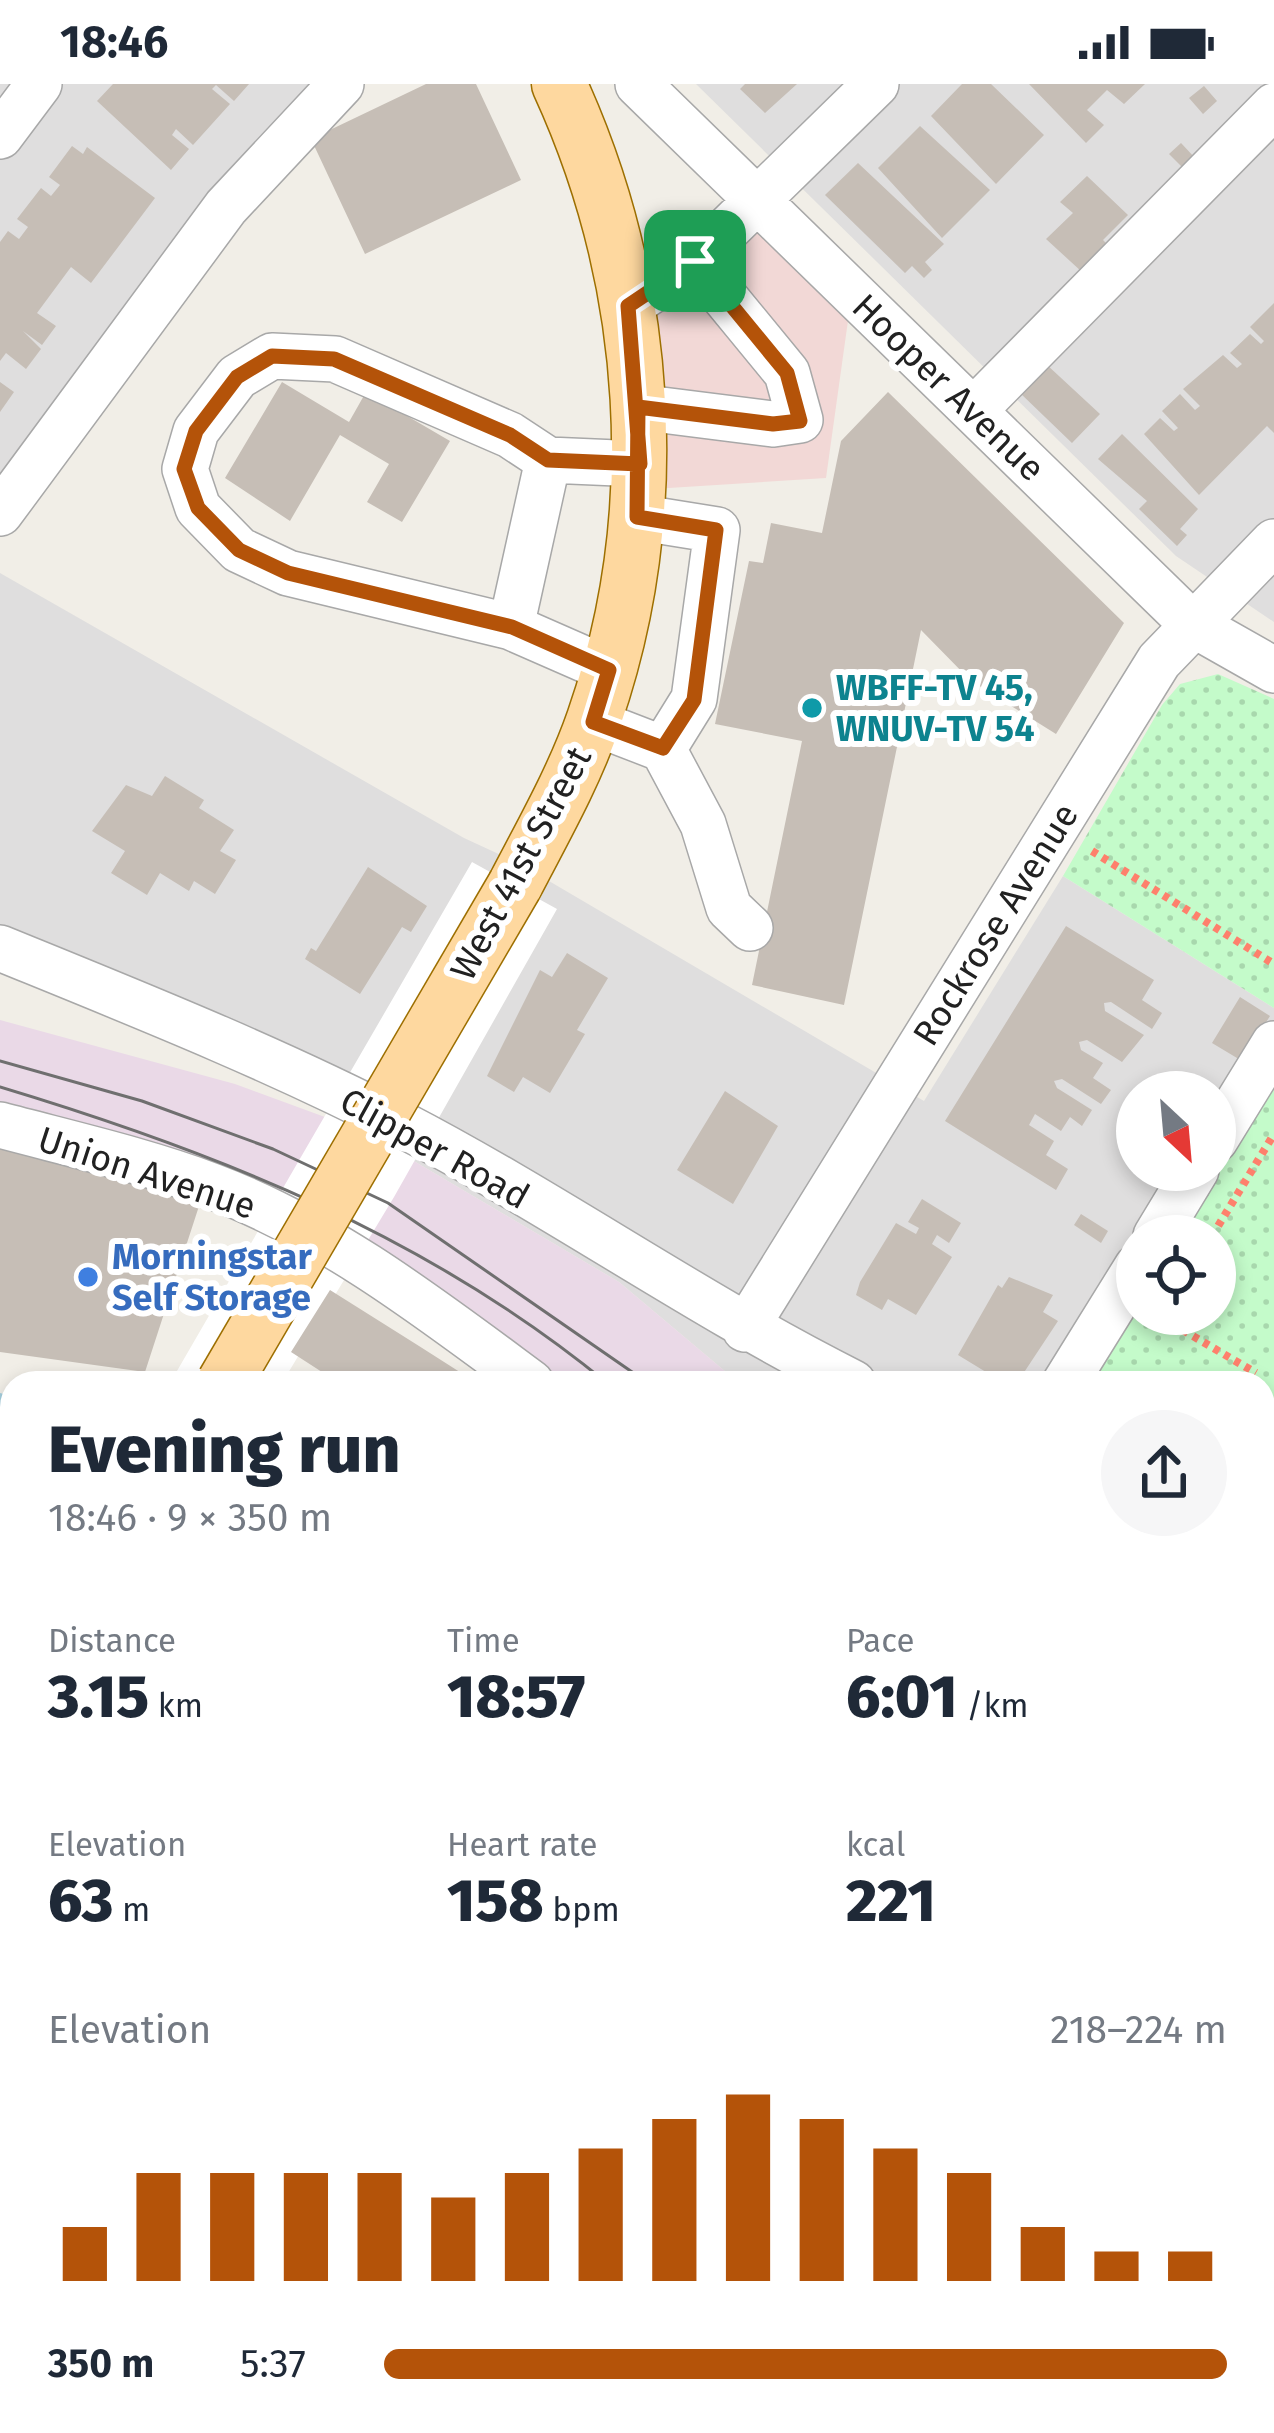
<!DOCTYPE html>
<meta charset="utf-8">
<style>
:root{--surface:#fff;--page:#f6f6f7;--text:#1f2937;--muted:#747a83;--accent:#b45309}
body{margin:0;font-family:"Fira Sans",sans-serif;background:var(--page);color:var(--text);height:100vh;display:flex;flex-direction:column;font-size:45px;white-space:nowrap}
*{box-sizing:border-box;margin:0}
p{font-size:39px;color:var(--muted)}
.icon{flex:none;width:66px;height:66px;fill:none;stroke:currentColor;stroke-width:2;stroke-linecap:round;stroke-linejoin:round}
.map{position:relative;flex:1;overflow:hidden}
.sheet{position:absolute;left:0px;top:1287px;width:1275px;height:1062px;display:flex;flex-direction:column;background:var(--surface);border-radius:36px 36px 0 0;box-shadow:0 6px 18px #0003}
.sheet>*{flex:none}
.needle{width:78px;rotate:154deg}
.controls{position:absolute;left:1116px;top:987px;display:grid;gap:24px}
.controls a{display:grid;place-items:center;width:120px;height:120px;border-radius:50%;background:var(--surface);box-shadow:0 6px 18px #0003;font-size:60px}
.pin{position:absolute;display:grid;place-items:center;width:102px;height:102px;color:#fff;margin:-51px;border-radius:24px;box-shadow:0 6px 18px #0006}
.round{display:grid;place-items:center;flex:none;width:126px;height:126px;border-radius:63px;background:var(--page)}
.summary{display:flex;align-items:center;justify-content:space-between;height:204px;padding:0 48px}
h1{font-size:66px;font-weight:800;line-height:90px}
.metrics{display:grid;grid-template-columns:repeat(3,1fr);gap:18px;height:204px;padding:12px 48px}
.metrics div{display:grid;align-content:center}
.metrics b{font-size:60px;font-weight:800}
.metrics small{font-size:33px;font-weight:400}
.metrics p{font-size:33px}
.chart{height:336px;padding:24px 48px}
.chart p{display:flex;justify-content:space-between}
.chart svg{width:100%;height:216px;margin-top:12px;stroke:var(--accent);stroke-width:6}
ul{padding:0 48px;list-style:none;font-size:39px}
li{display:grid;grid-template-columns:192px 144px 1fr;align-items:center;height:90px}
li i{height:30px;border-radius:15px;background:var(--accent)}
.status{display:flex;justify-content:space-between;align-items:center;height:84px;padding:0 60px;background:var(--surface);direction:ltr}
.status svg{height:33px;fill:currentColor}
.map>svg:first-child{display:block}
</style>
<div class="status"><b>18:46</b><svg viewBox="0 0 49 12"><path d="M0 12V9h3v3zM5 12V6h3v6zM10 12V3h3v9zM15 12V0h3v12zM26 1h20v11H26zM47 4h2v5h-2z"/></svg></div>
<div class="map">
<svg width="1274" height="2349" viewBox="0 0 1274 2349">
<defs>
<pattern id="park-dots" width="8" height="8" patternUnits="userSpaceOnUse" patternTransform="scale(3)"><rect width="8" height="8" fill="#c4fbca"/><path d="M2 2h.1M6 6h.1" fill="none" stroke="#a8d7ad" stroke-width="1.8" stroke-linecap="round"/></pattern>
</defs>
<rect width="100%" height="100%" fill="#f1eee7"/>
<path fill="#dfdede" d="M0,0h339l-339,428z
M696,0h578v538l-98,-66z
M0,489l464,265 56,26 404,237 139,-225 211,132v28l-59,98v-42h-78v78h56l-128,213h-326l-120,-101 -256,-151 -363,-190z
M1263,1396l11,7v101l-11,13z"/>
<path fill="#f2d8d6" d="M755,112l97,96 -26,186 -189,12 -7,-185z"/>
<path fill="#ead9e7" d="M0,936l235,64 128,47 256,151 120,101h-176l-152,-115 -301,-137 -110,-29z
M1263,1752l11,10v143l-11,-10z"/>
<path fill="url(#park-dots)" d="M1218,590l56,25v309l-211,-132 99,-171 18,-21z
M1274,952v451l-11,-7v-97h-198l72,-119v50h78v-78h-61z
M1274,1504v258l-11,-10v-235z"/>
<path fill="#a7d1e0" d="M0,1309l12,3v107l-12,-5z"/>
<path fill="#fff" d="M472,778l85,47 -163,288 -112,186h-112z
M12,1543v170l-12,17v-170z
M615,2337h358l18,12h-359z"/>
<path fill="#c6beb6" d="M113,0h136l-15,17 -18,-16 -4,4 18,15 -37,41 -17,-16 -4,6 17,14 -18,21 -74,-69z
M426,0h50l45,96 -156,74 -54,-115z
M745,0h52l-32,29 -25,-24z
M962,0h29l53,51 -48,49 -65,-68z
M1029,0h116l-21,20 -17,-14 -20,20 17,15 -18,18z
M1204,2l13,15 -14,13 -14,-16z
M920,42l70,64 -48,48 -64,-70z
M1181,59l15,16 -11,11 -16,-16z
M72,62l11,8 4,-7 68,51 -64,85 -20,-16 -34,46 19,13 -14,19 -19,-14 18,18 -15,20 -20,-16 -6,8v-119l8,-11 11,8 9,-12 -11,-8 24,-31 10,8 9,-11 -11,-8z
M858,79l86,81 -19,18 7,8 -8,8 -12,-12 -7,7 -80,-78z
M1087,92l41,39 -25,25 6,6 -27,26 -36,-33 27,-26 -13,-11z
M1274,219v130l-7,-7 -68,69 -55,-61 16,-16 14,13 4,-3 -16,-17 18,-17 15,16 5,-4 -17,-17 40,-34 14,13 5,-4 -12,-11 20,-19 11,10 3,-3 -14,-14z
M1046,280l54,50 -28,29 -53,-51z
M0,298l14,10 -14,20z
M282,298l67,40 17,-30 84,49 -48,81 -35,-20 22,-38 -49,-29 -50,86 -65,-43z
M888,308l236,231 -68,111 -86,-54 -49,-50 -77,375 -92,-20 50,-244 -87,-17 34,-163 14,2 8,-40 51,10 19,-92z
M1122,350l76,75 -18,20 7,6 -10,11 -38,-37 8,-8 -49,-42z
M165,692l39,24 -5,8 35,22 -14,21 16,9 -21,34 -21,-13 -5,10 -29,-18 -13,22 -36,-22 14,-22 -33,-20 34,-46 26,11z
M368,783l59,39 -16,26 -9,-5 -42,67 -55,-35 6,-11 5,3z
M1066,842l88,54 -12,20 20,13 -10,16 -41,-27 -7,1 1,8 39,24 -22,27 -35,-22 -8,2 2,8 22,13 -10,15 18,12 -10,14 -39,-25 -8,2 3,7 35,22 -10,16 -12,-9 -9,14 -26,-17 -6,11 25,16 -8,14 22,14 -12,21 -111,-69z
M567,869l41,25 -31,52 8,4 -35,59 -27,-16 -9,15 -27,-16 53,-106 12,7z
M1240,913l30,19 -28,45 -30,-18z
M725,1007l53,35 -45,78 -56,-34z
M0,1059l200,60 -55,169 -145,-20z
M922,1115l39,24 -12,20 -12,-8 -5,9 20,13 -36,58 -28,-16 -6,11 -26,-15 4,-13 36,-59 20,11 3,-6 -11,-6z
M1081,1130l27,17 -7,12 -27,-18z
M1009,1193l44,18 -10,17 15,9 -41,62h-13l-46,-28 40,-70 4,3z
M330,1206l89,56 58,37h-138l-48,-31z
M1263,1971l11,10v368h-71l-14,-12h74z
M0,2045l12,8v284h448l19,12h-479z"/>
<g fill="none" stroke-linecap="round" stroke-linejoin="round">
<defs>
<path id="minor" d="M638,0l553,539 83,47
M0,52l39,-52
M629,222l66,-45 181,-177
M638,323l135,17 27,-4 -13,-47 -92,-112
M974,326l300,-304
M0,429l226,-306 115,-123
M636,433l81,13 -23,169 -31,50
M511,543l37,-167
M609,586l-98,-43 -223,-54 -49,-23 -41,-42 -13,-39 11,-38 41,-54 35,-21 63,3 175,76 38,25 92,4
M593,638l70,27 40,75 26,84 21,20
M0,864c135,55 271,109 401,176 154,80 296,181 452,259
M0,1041c71,19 143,35 212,61 117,44 219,123 319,197
M1215,1056l59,-96
M1156,1152l40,-66
M745,1245l414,-668 115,-119
M1065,1299l72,-116
M1263,1396l11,6
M1263,1919l11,10
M1139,2337l15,12"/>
<path id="major" d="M515,801c28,-54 59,-108 79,-166 72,-207 56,-437 -35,-635
M0,1641l12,-17"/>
<path id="highway" d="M0,1735l12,9
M0,1851l12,8
M718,2337l18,12
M878,2337l18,12"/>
</defs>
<use href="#minor" stroke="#a8a8a8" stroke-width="48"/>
<use href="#major" stroke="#9d6f00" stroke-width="57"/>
<use href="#highway" stroke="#e0235d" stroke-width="66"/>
<path stroke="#fe806c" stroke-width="8" stroke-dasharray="6 6" stroke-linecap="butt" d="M1092,767l182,113
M1212,1152l62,-102
M1169,1230v8l87,51
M0,1975l12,8
M552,2337l18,12"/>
<use href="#minor" stroke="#fff" stroke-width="45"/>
<use href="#major" stroke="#fed89f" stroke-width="54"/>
<use href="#highway" stroke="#ea8d9b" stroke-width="63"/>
<path stroke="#6f6f6f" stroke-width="3" d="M0,977l142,40 131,48 115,54 260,180
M0,1003c219,66 428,149 607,296
M1263,1832l11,9
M1263,1863l11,10"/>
<defs>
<path id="major-bridge" d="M224,1299l291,-498"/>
</defs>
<use href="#major-bridge" stroke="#9d6f00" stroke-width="57" stroke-linecap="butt"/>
<use href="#major-bridge" stroke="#fed89f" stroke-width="54"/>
</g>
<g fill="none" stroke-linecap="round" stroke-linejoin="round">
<defs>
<path id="route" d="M695,177l-67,45 12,158 -92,-4 -38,-25 -176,-76 -62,-3 -35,21 -41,54 -12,38 14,39 41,42 49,23 224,54 97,43 -16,52 70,26 31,-48 22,-170 -79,-13 1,-110 135,17 27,-3 -13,-48 -92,-112"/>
</defs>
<use href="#route" stroke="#fff" stroke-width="24"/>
<use href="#route" stroke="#b45309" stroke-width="15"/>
</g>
<circle fill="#0f9aa8" stroke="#fff" stroke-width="4.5" cx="812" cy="624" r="12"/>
<circle fill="#3f7fe0" stroke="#fff" stroke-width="4.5" cx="88" cy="1193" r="12"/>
<g text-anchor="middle" stroke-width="12" stroke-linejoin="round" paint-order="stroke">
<g font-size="36" fill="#212121" stroke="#fff">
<text transform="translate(949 303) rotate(44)" y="13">Hooper Avenue</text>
<text transform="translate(520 779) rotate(-62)" y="13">West 41st Street</text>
<text transform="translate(995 840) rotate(-58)" y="13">Rockrose Avenue</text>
<text transform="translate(435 1064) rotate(29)" y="13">Clipper Road</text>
<text transform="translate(147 1088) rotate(18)" y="13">Union Avenue</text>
</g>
<g font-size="36" font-weight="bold" fill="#0d838f" stroke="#fff" text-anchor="start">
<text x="836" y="616">WBFF-TV 45,<tspan x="836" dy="41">WNUV-TV 54</tspan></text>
</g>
<g font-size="36" font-weight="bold" fill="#366cbe" stroke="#fff" text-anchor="start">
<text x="112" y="1185">Morningstar<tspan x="112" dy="41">Self Storage</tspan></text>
</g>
</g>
</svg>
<div class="controls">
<a><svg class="needle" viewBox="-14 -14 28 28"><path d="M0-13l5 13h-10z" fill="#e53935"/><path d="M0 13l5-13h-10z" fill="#747a83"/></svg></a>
<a><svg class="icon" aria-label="locate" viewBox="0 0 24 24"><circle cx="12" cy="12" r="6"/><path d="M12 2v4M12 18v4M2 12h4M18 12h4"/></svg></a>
</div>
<div class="pin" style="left:695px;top:177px;background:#1e9e55"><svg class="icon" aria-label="arrive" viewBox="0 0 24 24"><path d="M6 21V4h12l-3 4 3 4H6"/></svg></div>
<section class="sheet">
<div class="summary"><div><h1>Evening run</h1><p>18:46 · 9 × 350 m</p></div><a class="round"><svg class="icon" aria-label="share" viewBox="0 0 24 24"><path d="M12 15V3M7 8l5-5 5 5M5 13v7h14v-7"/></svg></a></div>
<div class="metrics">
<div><p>Distance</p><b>3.15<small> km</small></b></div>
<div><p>Time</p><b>18:57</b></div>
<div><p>Pace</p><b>6:01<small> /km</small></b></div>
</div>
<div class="metrics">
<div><p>Elevation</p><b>63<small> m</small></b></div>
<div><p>Heart rate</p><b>158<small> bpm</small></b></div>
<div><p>kcal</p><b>221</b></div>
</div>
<div class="chart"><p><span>Elevation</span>218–224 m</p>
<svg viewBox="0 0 160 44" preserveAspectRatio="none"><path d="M5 44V33M15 44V22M25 44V22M35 44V22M45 44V22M55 44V27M65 44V22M75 44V17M85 44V11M95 44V6M105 44V11M115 44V17M125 44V22M135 44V33M145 44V38M155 44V38"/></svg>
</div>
<ul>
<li><b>350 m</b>5:37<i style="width:100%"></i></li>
</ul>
</section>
</div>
